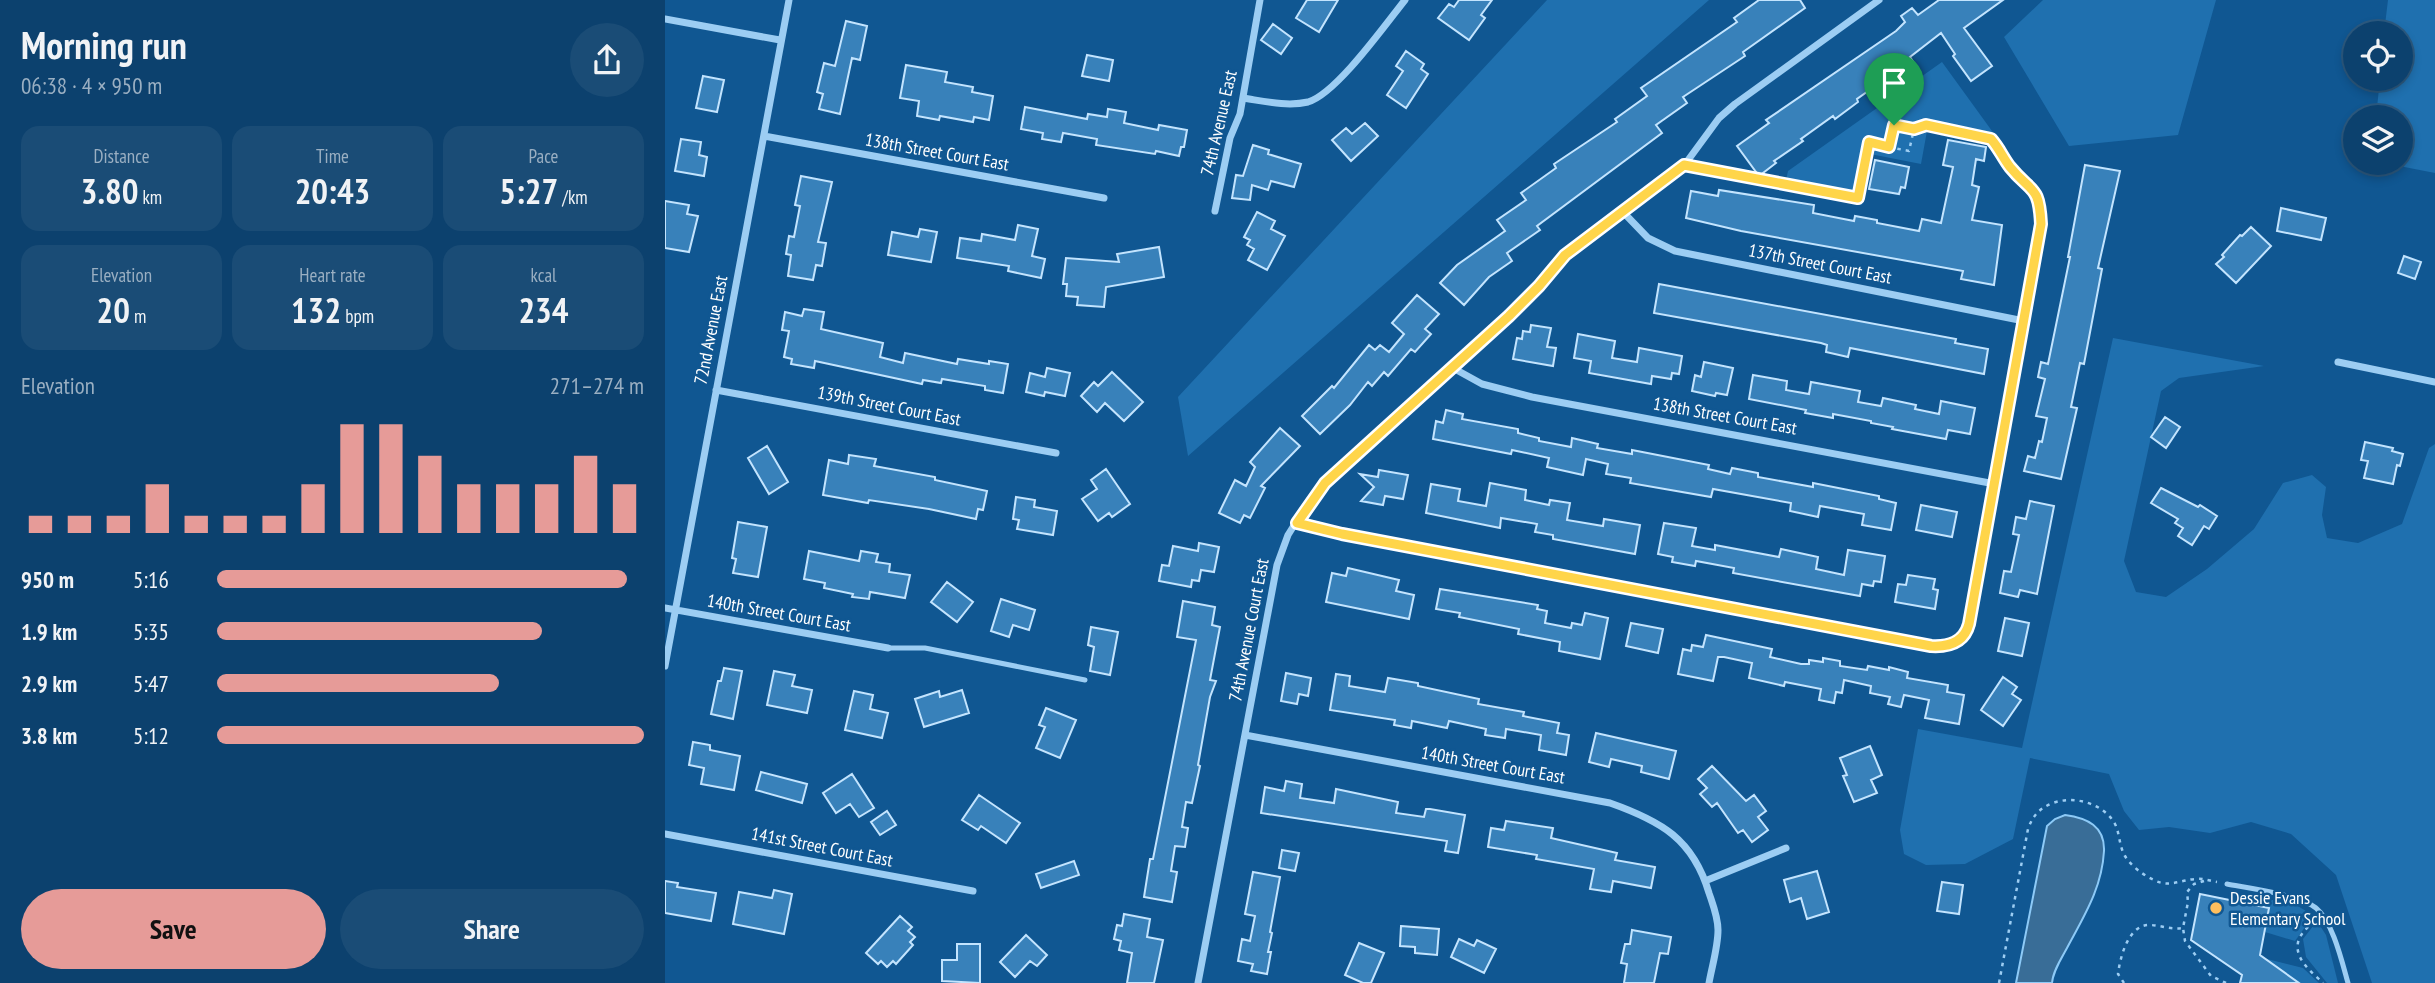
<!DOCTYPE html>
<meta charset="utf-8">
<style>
:root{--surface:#0c416e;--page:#1a4c76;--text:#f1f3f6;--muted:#9aafc2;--line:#2c5a81;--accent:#e69b98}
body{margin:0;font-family:"PT Sans Narrow",sans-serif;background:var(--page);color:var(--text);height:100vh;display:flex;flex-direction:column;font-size:26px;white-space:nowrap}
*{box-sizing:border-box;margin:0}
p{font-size:23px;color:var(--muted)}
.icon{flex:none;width:38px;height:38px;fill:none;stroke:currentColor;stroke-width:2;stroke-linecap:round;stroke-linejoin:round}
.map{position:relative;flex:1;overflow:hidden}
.side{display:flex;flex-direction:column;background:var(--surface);width:665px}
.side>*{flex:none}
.controls{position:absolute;left:1678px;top:21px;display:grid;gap:14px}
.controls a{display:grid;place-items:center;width:70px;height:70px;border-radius:50%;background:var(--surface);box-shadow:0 4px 10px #0003,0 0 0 2px var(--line);font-size:35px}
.pin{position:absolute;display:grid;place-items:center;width:60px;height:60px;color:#fff;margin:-72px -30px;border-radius:50% 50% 50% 0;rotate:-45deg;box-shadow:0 0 7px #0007}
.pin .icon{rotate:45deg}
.round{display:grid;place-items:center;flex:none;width:74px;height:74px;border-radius:37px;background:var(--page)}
.head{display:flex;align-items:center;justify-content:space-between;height:119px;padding:0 21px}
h1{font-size:38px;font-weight:800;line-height:52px}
.metrics{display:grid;grid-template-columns:repeat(3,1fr);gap:10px;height:119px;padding:7px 21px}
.metrics div{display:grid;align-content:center;border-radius:18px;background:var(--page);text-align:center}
.metrics b{font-size:35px;font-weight:800}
.metrics small{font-size:19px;font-weight:400}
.metrics p{font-size:19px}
.chart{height:196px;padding:14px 21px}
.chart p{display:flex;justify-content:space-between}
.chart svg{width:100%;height:126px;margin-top:7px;stroke:var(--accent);stroke-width:6}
.primary-button{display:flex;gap:14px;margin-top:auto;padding:14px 21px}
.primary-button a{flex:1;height:80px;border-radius:42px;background:var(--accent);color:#111;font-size:28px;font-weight:800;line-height:80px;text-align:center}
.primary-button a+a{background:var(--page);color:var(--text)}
ul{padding:0 21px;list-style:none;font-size:23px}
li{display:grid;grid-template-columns:112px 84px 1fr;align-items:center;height:52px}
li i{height:18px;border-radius:9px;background:var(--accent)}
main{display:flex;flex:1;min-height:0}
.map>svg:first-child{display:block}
</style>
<main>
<section class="side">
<div class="head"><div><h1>Morning run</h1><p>06:38 · 4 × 950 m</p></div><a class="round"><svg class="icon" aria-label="share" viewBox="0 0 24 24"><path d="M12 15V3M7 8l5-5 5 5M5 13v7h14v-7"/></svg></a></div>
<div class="metrics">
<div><p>Distance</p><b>3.80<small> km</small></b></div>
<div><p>Time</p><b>20:43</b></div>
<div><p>Pace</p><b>5:27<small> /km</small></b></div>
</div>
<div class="metrics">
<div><p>Elevation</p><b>20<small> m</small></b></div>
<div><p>Heart rate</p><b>132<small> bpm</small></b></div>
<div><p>kcal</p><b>234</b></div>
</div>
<div class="chart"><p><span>Elevation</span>271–274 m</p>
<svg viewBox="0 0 160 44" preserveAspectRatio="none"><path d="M5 44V38M15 44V38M25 44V38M35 44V27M45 44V38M55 44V38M65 44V38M75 44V27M85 44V6M95 44V6M105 44V17M115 44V27M125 44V27M135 44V27M145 44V17M155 44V27"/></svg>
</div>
<ul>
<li><b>950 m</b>5:16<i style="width:96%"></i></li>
<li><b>1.9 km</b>5:35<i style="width:76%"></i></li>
<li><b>2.9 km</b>5:47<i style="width:66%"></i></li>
<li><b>3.8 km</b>5:12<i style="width:100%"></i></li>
</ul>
<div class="primary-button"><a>Save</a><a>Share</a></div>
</section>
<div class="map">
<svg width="1770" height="983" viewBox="0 0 1770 983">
<rect width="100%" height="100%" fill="#105792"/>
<path fill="#1f70af" d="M882,0h162l-521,456 -10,-59z
M1378,0h173l-38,135 -109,11 -65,-109z
M1723,0h47v173l-51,-10h17v-46h-25l4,-38h21v-46h-17z
M1277,62l71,98 -8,4 -16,-19 -62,-14 -6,33 -51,-10 -8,51 -78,-15 4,-19z
M1448,338l151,28 -85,12 -18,13 -37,170 12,31 30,5 41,-28 47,-40 29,-46 29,-8 14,12 -4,28 5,23 31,5 44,-19 27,-76 6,-4v539h-63l-36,-108 -45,-41 -40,-12 -41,11 -41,-6 -30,3 -15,-19 -15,-37 -79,-16 -17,81 -48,25 -39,1 -22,-11 -4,-24 18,-101 104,19z
M1603,899l28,6 15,9 -1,6 -15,21 -30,-9 4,-23 -4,-2z
M1652,921l9,14 12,48h-11l-21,-26 -3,-18z
M1598,958l40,10 16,15h-20z"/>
<path fill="#396d97" stroke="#8dcaf7" stroke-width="2" d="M1400,815c22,3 40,11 39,36 -2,37 -20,65 -37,97 -6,11 -14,23 -15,35h-36l31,-157 8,-7z"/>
<path fill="#3881ba" stroke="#c3e4fe" stroke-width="2" d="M642,0h31l-19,32 -23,-14z
M794,0h33l-11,15 4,3 -16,22 -31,-22 11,-14 5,3z
M1094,0h41l5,8 -62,44 2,4 -62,41 4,6 -31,22 6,8 -125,93 3,4 -33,23 5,8 -23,16 -25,28 -24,-22 17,-18 48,-34 -8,-11 29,-20 -5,-7 35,-25 -2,-4 63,-42 -2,-3 32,-23 -6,-8 96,-66 -3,-4z
M1274,0h64l-39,28 28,38 -21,15 -18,-25 2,-2 -14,-21 -31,24 4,6 -14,10 3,5 -9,6 -6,-7 -31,22 1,3 -23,17 -2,-3 -32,23 2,2 -29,20 2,2 -17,13 -22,-30 32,-23 -3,-3 130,-89 9,-9 -4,-6 11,-8 6,7z
M181,21l21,5 -7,34 -8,-2 -12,56 -21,-5 4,-15 -6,-2 7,-29 11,3z
M608,24l19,14 -11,16 -20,-14z
M741,51l18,13 -3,5 7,5 -22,34 -19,-13 16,-24 -7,-5z
M422,55l26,5 -4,21 -27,-5z
M241,65l41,7 -2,10 28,5 -1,5 21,4 -4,24 -15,-3 -1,5 -33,-6 -1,4 -22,-4 2,-15 -19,-3z
M38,76l21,4 -7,32 -21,-4z
M360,107l62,12 1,-5 19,3 1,-8 18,3 -2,11 34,7 1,-5 28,5 -3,17h-3l-2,9 -23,-5 -1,3 -59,-9 1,-6 -34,-6 -2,9 -19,-3 1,-6 -22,-4z
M700,123l13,13 -27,25 -19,-21 14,-12 6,6z
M16,139l20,3 -2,13 8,2 -3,19 -29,-5z
M1283,140l38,7 -2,14 -8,-2 -4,26 7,2 -7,33 30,5 -8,60 -33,-6 2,-8 -222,-40 -55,-13 5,-27 27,5 1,-6 95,15 -1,8 41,8 1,-5 22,4v3l42,8 3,-12 19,4 12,-56 -10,-2z
M588,145l16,5 -1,4 33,10 -7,23 -23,-6 -3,9 -16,-5 -2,15 -18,-2 4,-23 7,1z
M1210,160l34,7 -4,21 -4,-1 -2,7 -30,-5z
M1420,165l35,6 -22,97 4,1 -18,95 -4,-1 -9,44 6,1 -16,71 -37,-8 4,-15 7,2 4,-17 3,1 5,-24 -11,-2 9,-37 -7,-2 3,-15 7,2 22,-107h-2z
M136,176l31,6 -14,60 8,1 -4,23 -6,-1 -3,15 -25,-4 3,-21 -5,-1 3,-18 5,1 6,-31 -5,-1z
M0,201l24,4 -2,9 11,2 -9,36 -24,-4z
M1616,208l45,10 -5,22 -44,-9z
M592,212l18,9 -4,8 14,7 -18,34 -19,-10 6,-11 -7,-4 3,-5 -6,-3z
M353,225l20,4 -6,27 13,3 -4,19 -33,-7 1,-5 -52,-8 3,-20 21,3 1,-7 33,6z
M1586,227l20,19 -35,37 -20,-19 8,-7 -2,-2 18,-20 2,1z
M255,229l17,3 -6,30 -43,-7 4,-23 26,5z
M494,247l5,30 -58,10 -2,20 -27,-2 1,-8 -12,-1 1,-12h-4l3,-26 53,4 -2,-8z
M1739,256l17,6 -6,17 -17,-6z
M994,284l297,55 -1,4 33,6 -4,25 -134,-26 -2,9 -22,-5 1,-7 -6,-2 -167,-30z
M752,295l22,19 -14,15 6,5 -16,18 -4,-3 -23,27 -4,-4 -12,14 -4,-4 -18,23 -30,29 -18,-18 30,-30 2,2 35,-43 6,5 5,-5 9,7 15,-18 -12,-11z
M139,309l20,3 -3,17 62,14 -3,14 23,6 2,-10 52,11 1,-5 31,5v-3l19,3 -5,29 -18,-3v-4l-43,-7 -1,4 -18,-3 -1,4 -107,-23 -1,7 -23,-4 1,-5 -8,-2 5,-26 -7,-1 3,-18 17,4z
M866,325l20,3 -4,19 9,1 -3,18 -40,-7 4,-21 5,1 1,-8 7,1z
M913,334l37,7 -3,17 25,4 2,-14 43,8 -3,18 -7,-1 -1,6 -19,-3 -1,8 -62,-11 2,-12 -17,-3z
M1039,362l29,6 -6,27 -11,-2 -1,3 -23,-5 3,-16 6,2z
M382,368l23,5 -5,23 -20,-4 -1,4 -18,-4 4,-19 15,4z
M447,372l31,30 -19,19 -19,-18 -8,9 -16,-16 13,-14 4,4z
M1088,375l34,6 -1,9 23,4 2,-12 49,9 -2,11 23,4 2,-8 33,7 -1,4 24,5 2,-13 34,7 -5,26 -22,-4 -2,9 -54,-10 1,-2 -22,-4v-2l-38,-7v4l-28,-5 1,-3 -57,-11z
M781,410l17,4 -1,5 56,10v4l21,5v3l32,6 1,-9 26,6 -1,4 35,6v-4l77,15 -1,4 22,5 2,-6 26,5v4l55,10v-4l66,13v3l17,4 -5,27 -29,-5 2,-11 -44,-8 -2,11 -28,-6 1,-8 -78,-14 -2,8 -81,-14 1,-5 -25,-4 2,-10 -22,-5 -3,16 -36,-8 2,-9 -37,-8 -1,4 -78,-15 3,-18 7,2z
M1500,417l15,10 -14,21 -15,-11z
M615,428l20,18 -39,40 4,2 -15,30 -6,-3 -4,8 -21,-10 16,-33 11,6 9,-19 -5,-5z
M1700,442l28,6 -1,3 11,3 -3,12 -3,-1 -4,19 -29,-6 4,-17 -7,-1z
M102,446l21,36 -19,12 -21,-36z
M184,455l27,4 -2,7 61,11v3l52,11 -4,19 -5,-1 -2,10 -47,-10 -60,-9 -1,3 -45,-8 6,-35 19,4z
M441,469l24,35 -18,13 -3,-4 -11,8 -16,-22 15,-10 -6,-9z
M714,470l29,5 -5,24 -18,-3 -2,9 -22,-4 13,-14 -14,-13 18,3z
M825,483l36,7 -1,10 24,5 1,-5 20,3 -3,17 36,6 1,-7 36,6 -5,29 -82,-15v-4l-18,-3 2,-8 -36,-6 -1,10 -74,-15 5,-29 29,5 -2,12 28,5z
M1496,488l37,19 2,-2 17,11 -8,13 -5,-3 -12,19 -14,-9 5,-8 -8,-5 3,-4 -27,-16z
M351,497l19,3 -1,7 23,4 -4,24 -36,-6 2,-9 -6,-1z
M1365,501l24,5 -17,88 -17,-4 -2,7 -18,-4 4,-22 7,1 8,-37 -6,-1 3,-17 10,2z
M1256,505l36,7 -5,25 -36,-7z
M73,522l29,5 -9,50 -25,-4 3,-14 -4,-1z
M999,523l32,5 -4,18 23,4v-5l64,12 2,-8 37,8 -2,12 28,6 4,-25 37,6 -4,26 -7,-1 -1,5 -11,-2 -2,12 -127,-23 1,-5 -38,-7 -1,5 -23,-4 1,-5 -15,-3z
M534,543l20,4 -5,25 -13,-2 -2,11 -7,-1 -1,7 -32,-6 3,-16 7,1 4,-20 25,5z
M144,551l50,10 2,-10 17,3 -2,8 14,2 -1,8 21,3 -5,23 -35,-6 -1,7 -17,-2 1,-3 -29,-6 1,-5 -21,-4z
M683,568l51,12 -3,11 18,4 -5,24 -83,-17 6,-29 14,3z
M1243,575l27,4 -2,10 5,1 -3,19 -40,-7 3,-18 8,1z
M282,582l26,20 -16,20 -26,-20z
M775,589l98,16 -1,4 10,2 -2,12 26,5 1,-5 10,2 3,-12 23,5 -8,41 -41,-8 1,-9 -42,-8 1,-5 -60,-12 1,-4 -24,-4z
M336,599l34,11 -6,20 -16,-5 -4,12 -18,-6z
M518,601l32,6 -3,18 8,2 -10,53 6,1 -6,16 -12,68 2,1 -8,37 -6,-1 -4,25 6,1 -3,19 -10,-1 -4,25 6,1 -5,30 -28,-5 6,-38h3l43,-219 -19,-3z
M1340,618l24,5 -7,33 -24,-5z
M966,623l32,6 -5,24 -32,-7z
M426,627l27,5 -8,43 -20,-4 4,-24 -6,-2z
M1041,635l66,14 -2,8 31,7h8v-4l14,2v-4l17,3v5l27,4 1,-4 21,4v-3l19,5 -1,6 41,7 -1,7 17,3 -5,29 -34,-6 4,-18 -25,-5 -3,12 -13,-3 2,-7 -20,-4 1,-7 -27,-6 -2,13 -6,-1 -2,11 -15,-3 2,-11 -36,-7 -1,4 -35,-8 3,-15 -28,-6h-6l-5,24 -35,-7 5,-25 8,2 1,-6 11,2z
M59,668l18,3 -9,48 -22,-5 7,-33h3z
M109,671l21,4 -3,11 20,4 -5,23 -40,-8z
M621,673l25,5 -3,18 -9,-2 -2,10 -16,-3z
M671,674l14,2 -1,10 36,6 3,-14 30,5v3l61,13 -1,5 46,8 -1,4 36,7 -2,10 12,2 -3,20 -27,-5 2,-15 -35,-6 -1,9 -20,-3 1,-6 -37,-8 -2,7 -35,-7 -1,7 -17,-3 1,-5 -65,-10z
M1338,677l14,10 -5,7 9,6 -18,26 -22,-16z
M297,690l7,23 -45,14 -9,-28 24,-8 1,6z
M189,691l19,4 -3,14 18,4 -6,25 -37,-8z
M381,708l30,12 -16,38 -24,-10 9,-21 -6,-2z
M931,733l80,18 -7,28 -28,-7 1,-6 -31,-7 -2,8 -20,-5z
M28,742l17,3v5l30,6 -6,34 -33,-6 3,-16 -15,-3z
M1205,746l12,29 -11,5 6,13 -23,9 -11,-26 4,-1 -7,-17z
M1047,766l34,35 8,-6 12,16 -8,6 10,13 -16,12 -9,-12 -5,3 -21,-30 -5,4 -12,-13 7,-6 -9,-9z
M96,772l46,12 -5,19 -46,-13z
M187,774l22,34 -15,9 -9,-13 -14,9 -13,-20z
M621,781l16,3 -2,14 34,5 2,-14 62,13 -2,11 28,4 2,-8h4l35,6 -7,38 -13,-2 2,-10 -186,-28 4,-26 19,4z
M314,795l41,28 -14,20 -25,-17 -3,4 -16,-10z
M222,811l9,14 -16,10 -9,-13z
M841,821l47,7 -2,10 66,15 -2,7 40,7 -4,21 -38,-7 -2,11 -21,-3 4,-20 -58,-10 1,-4 -49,-8 3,-19 13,2z
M617,850l17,3 -4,18 -16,-3z
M409,861l5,14 -38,13 -5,-14z
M1152,871l12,41 -22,7 -6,-21 -11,4 -6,-22z
M588,872l27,5 -10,55 2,1 -4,19h3l-4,22 -16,-3 2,-7 -15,-3 4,-22 8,2 5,-25 -10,-2z
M0,881l13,2 -1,4 39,6 -5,28 -46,-8z
M1277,882l21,3 -4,29 -22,-3z
M109,890l18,4 -8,40 -51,-10 6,-32 33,6z
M1535,894l69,14 -9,47 39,28h-59l2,-8 -51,-35z
M459,914l26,5 -3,18 16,3 -9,43h-27l5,-30 -13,-3 2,-9 -7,-2 3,-14 5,1z
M235,916l12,11 -4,4 7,6 -5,5 3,3 -17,19 -3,-3 -6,6 -6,-6 -3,3 -12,-11z
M736,926l38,3 -2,26 -22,-2v-6l-15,-1z
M967,930l39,7 -3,17 -8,-1 -6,30h-30l3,-19 -6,-1 4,-19h5z
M361,935l21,20 -10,11 -7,-5 -15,16 -15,-15z
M794,939l15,7 3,-6 19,9 -12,24 -33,-16z
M694,943l25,10 -13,30h-8l-18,-8z
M292,944h23v39l-38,-2v-21h15z"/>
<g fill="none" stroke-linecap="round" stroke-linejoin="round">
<path stroke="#9ccdf3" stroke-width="2.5" stroke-dasharray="3.5 5" stroke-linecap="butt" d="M1224,147l20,4 5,-22
M1029,167l164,31 11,-56 20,5 5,-22 20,4 12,-4 65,14 20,29 17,15
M1539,881l-10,3 -7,8 1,10 -5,26 2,13 26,35 15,7
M1648,920c-4,7 -11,12 -14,19 -7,19 13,33 24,44
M1334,983l29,-154c5,-14 12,-21 25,-26 22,-8 51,1 62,21 5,10 4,22 10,32 6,10 18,19 29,24 15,8 25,0 42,-1 7,-1 14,2 21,3
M1459,983l-6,-9c2,-16 10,-49 31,-49 11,0 22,5 34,3"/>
<path stroke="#9ccdf3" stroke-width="5" d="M223,648h37l160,32
M1562,884c21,4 74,11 89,24 17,14 26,54 32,75"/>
<path stroke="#9ccdf3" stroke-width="7" d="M0,19l115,21
M578,98c20,3 44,9 65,4 28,-8 77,-77 97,-102
M99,136l340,62
M550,211l15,-73 10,-24 20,-114
M958,212l25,26 27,13 349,70
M1673,362l97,20
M788,368l29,16 50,13 463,87
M51,390l340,63
M632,523l45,11 589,112c18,1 32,-3 38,-22l72,-400 -2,-22 -5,-13
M0,608l223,40
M0,666l124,-666
M580,735l365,68c51,18 83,36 99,90 4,12 9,24 9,37 0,17 -6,36 -9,53
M0,834l308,57
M1040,881l81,-33
M533,983l79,-418 11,-30 17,-27 20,-25 184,-167 30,-30 26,-31 118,-88 36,-49 16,-14 144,-104"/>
</g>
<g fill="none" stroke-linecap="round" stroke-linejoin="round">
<defs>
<path id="route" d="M1229,125l20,4 12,-4 65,14c8,9 12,19 19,28 22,27 29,17 31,57l-72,400c-5,19 -21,23 -38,22l-589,-112 -45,-11 28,-40 184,-167 30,-30 26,-31 119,-90 174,33 11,-56 20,5z"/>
</defs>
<use href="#route" stroke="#fff" stroke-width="14"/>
<use href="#route" stroke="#ffd54a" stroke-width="9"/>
</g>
<circle fill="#ffbf5e" stroke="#105792" stroke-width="2.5" cx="1551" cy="908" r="7"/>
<g text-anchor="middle" stroke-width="5" stroke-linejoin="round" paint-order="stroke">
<g font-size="18" fill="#fff" stroke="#105792">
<text transform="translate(554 123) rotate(-77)" y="6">74th Avenue East</text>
<text transform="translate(272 152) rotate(10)" y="6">138th Street Court East</text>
<text transform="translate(1155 264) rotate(11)" y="6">137th Street Court East</text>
<text transform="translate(46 330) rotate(-79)" y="6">72nd Avenue East</text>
<text transform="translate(224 406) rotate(11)" y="6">139th Street Court East</text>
<text transform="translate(1060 416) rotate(10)" y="6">138th Street Court East</text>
<text transform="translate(114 613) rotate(10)" y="6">140th Street Court East</text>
<text transform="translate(584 630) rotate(-79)" y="6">74th Avenue Court East</text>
<text transform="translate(828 765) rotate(10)" y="6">140th Street Court East</text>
<text transform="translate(157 847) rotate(11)" y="6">141st Street Court East</text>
</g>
<g font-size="18" fill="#fff" stroke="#105792" text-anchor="start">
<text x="1565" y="904">Dessie Evans<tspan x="1565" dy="21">Elementary School</tspan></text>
</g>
</g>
</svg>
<div class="controls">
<a><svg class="icon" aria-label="locate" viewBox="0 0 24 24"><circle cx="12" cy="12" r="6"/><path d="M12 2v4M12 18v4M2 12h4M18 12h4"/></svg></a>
<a><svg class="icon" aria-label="layers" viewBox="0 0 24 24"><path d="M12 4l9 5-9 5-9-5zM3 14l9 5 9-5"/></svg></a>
</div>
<div class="pin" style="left:1229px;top:125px;background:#1e9e55"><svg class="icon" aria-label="arrive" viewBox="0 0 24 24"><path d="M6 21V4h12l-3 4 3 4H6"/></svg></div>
</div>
</main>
